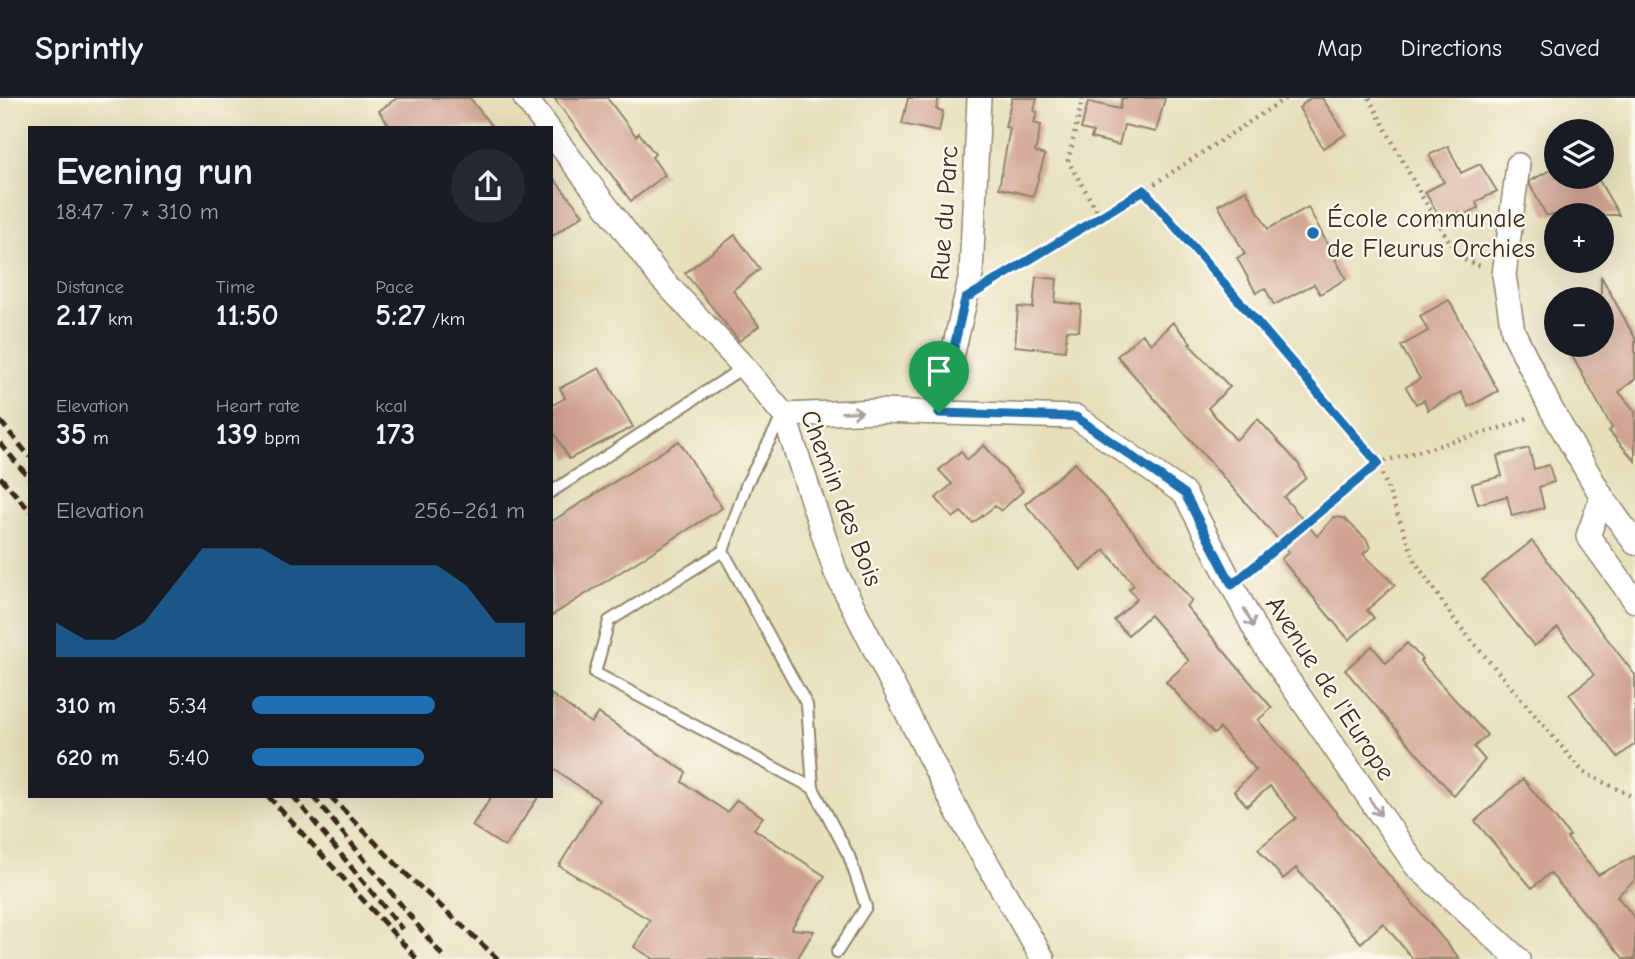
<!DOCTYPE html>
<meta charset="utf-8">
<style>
:root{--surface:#171b24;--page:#242831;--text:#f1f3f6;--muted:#9ea1a6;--line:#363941;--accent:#1f6fb2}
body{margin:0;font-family:"Comic Neue",sans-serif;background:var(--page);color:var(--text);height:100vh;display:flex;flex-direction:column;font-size:26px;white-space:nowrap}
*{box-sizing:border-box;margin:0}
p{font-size:23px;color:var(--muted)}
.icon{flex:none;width:38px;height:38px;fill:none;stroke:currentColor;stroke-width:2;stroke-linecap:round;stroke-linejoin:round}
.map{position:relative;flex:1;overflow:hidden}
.sheet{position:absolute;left:28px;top:28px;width:525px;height:672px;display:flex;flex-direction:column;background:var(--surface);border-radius:0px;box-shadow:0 7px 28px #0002}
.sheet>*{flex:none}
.tools{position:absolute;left:1544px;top:21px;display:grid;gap:14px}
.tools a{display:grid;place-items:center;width:70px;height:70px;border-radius:50%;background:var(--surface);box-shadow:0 7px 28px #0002;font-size:35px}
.pin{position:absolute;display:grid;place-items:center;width:60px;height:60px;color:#fff;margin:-72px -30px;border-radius:50% 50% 50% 0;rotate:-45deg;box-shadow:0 0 7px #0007}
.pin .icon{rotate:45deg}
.round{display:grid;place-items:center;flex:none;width:74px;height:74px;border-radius:37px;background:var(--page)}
.headline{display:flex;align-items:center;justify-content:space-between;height:119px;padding:0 28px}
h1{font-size:38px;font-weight:600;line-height:52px}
.figures{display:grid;grid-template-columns:repeat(3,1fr);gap:10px;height:119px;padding:7px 28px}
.figures div{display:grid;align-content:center}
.figures b{font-size:30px;font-weight:600}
.figures small{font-size:19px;font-weight:400}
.figures p{font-size:19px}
.chart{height:196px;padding:14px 28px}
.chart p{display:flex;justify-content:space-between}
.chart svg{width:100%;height:126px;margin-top:7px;fill:var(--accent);opacity:.7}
ul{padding:0 28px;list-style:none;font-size:23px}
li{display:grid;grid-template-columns:112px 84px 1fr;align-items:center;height:52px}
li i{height:18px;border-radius:9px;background:var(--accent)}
header{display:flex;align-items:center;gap:42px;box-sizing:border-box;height:98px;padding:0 35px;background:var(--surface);border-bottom:2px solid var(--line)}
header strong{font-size:33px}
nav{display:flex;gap:38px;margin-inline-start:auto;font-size:24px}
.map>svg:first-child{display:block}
</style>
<header>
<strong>Sprintly</strong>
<nav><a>Map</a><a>Directions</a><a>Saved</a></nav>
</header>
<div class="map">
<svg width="1635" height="861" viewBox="0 0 1635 861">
<rect width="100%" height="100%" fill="#fbf7ec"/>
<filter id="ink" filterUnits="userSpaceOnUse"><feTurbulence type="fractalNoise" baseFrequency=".0143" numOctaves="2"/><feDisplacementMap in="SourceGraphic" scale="14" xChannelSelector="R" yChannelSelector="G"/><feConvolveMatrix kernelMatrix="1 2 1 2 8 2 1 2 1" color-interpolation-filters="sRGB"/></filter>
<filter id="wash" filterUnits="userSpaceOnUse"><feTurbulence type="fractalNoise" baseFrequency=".00686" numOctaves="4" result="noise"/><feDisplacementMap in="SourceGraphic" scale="28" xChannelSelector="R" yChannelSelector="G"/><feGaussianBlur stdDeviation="1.57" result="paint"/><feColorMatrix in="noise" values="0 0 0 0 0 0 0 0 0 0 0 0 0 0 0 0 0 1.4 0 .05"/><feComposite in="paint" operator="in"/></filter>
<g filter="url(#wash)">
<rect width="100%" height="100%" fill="#e6dfba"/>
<g id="blocks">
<path fill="#d0a291" d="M397,0h73l23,30h-102l-12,-17z
M554,0h53l29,38 3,-3 16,21 -3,3 13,18 -34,26z
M908,0h31l-3,11 7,2 -4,21 -37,-8z
M1012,0h25l-3,13 3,1 -3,11 7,2 -6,27 10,3 -12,41 -34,-8 11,-60 -5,-1z
M1122,0h43l-9,34 -32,-7 -5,20 -28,-7 2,-6 -12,-3 7,-27 32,7z
M1310,0h12l24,36 -23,14 -24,-40z
M1448,48l13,27 19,-9 17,27 -21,11 2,6 -17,8 -2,-4 -17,9 -17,-29 19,-10 -15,-27z
M1556,69v10h41l22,38h-73l-16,-30v-4z
M551,77l32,40 -32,22z
M1246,92l22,39 40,-22 38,72 -26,15 -6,-10 -40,21 -9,-17 -9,5 -19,-35 8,-4 -27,-49z
M735,137l25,34 -27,21 26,36 -20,15 -54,-68z
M1601,178l34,62v41l-16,13 16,19v50l-26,-30 3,-3 -46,-83h35z
M1036,179l21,2 -2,23 26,3 -2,26 -12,-1 -2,21 -50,-5 3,-39 15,1z
M1449,202l49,91 -29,16 -8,-15 -33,18 -4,-10 -8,4 -10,-17 14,-8 -19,-33 27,-15 -8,-15z
M1173,224l18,21 -2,1 41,43 -22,21 28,32 22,-21 40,44 8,15 -22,19 33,39 17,-19 10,1 23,22 3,8 -7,6 32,31 -28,25 7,8 -25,22 -68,-81 8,-7 -172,-196 25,-22 9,10z
M599,270l34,59 -64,32 -18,-32v-21l14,-8 -5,-10z
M679,343l43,67 -171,108v-94z
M984,347l39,46 -22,20 -6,-5 -22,17 -12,-11 -8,6 -17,-20 16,-14 -13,-14 22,-19 6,9z
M1529,350l5,21 15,-4 5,17 -15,5 5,21 -32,8 -5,-20 -29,8 -6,-20 30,-8 -5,-20z
M1075,365l117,138 -6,5 86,102 -14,12 202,239h-47l-30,-36 -22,20 -65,-75 -13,11 -25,-30 38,-31 -26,-32 -23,20 -13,-15 22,-21 -36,-42 -6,6 -48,-52 23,-21 -39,-46 -22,20 -14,-15 23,-21 -8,-10 5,-4 -29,-35 -24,20 -56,-66z
M1532,443l103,134v69l-17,13 -49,-63 25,-19 -36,-47 -24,18 -52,-66z
M1407,545l15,16 -2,2 67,74 -13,12 11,13 -31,36 -109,-126 27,-24 14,17z
M551,596l40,29 7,-10 88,59 -4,10 45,30 10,-12 26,17 -9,12 71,47 -34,53 23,2 -17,28h-143l-20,-12 16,-27 -91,-54 40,-66 -48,-33z
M1523,681l47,57 -3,2 31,37 37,-19v24l-18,16 18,22v41h-11l-74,-86 -18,15 -57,-67z
M492,698h47l-34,51 -33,-21z"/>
</g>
</g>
<g filter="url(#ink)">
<use href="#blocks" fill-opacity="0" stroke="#90846c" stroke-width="2"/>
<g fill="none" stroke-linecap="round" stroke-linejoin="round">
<defs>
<path id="service" d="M782,319l-35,66 -24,68 84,154 6,83 36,68 17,51 -29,45
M551,394l193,-125
M723,453l-114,70 -14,52 218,115"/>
<path id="minor" d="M525,0l23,30
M551,35l108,143 85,91 40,48 52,158 123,242 84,144
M1518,67l-14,110 9,56 38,78 51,88 33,46
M939,315l32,-138 8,-177
M784,317l95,-4 197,6 109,77 75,145 156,227 102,93
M1602,399l-14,39 47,65"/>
</defs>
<use href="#service" stroke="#90846c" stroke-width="14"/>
<use href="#minor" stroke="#90846c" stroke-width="26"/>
<path stroke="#90846c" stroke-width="4.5" stroke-dasharray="2 5" stroke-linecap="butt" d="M1083,0l-15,63 32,55
M1369,0l52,97 39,63 20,8
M1145,92l233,273 38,100 40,59 127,150 52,26
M993,184l152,-92 141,-92
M1249,473l129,-108 129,-37 23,-9"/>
<use href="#service" stroke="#fff" stroke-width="10"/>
<use href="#minor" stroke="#fff" stroke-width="23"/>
<path stroke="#3b2a1e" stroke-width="5" stroke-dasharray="10 5" stroke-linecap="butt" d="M0,323l30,36
M0,345l30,36
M0,379l30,34
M268,698l149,163
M293,698l109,133
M313,698l132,163
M330,698l75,77 93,86"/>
</g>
<defs><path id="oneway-shaft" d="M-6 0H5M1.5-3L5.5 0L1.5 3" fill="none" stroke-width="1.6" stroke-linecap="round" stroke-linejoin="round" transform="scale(1.75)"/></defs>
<g stroke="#a79f9a">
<use href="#oneway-shaft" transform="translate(852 314) rotate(-2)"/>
<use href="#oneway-shaft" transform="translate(1249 520) rotate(63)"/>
<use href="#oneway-shaft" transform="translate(1375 709) rotate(56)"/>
</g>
</g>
<g fill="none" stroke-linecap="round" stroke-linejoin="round" filter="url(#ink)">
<defs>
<path id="route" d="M1144,92l234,273 -146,122 -47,-91 -109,-77 -137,-4 26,-114z"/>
</defs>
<use href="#route" stroke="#fff" stroke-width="14"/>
<use href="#route" stroke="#1f6fb2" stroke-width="9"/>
</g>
<circle fill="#1f6fb2" stroke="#fbf7ec" stroke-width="2.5" cx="1313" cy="135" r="7"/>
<g text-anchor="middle" stroke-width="5" stroke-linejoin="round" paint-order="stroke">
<g font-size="26" fill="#3b2a1e" stroke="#fbf7ec">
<text transform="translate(944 115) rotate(-86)" y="9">Rue du Parc</text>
<text transform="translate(842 400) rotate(69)" y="9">Chemin des Bois</text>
<text transform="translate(1331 590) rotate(57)" y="9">Avenue de l'Europe</text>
</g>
<g font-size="26" fill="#3b2a1e" stroke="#fbf7ec" text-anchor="start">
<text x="1327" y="129">École communale<tspan x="1327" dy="30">de Fleurus Orchies</tspan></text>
</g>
</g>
</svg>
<div class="tools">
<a><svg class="icon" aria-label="layers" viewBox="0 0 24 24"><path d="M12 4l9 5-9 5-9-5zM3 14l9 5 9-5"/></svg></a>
<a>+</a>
<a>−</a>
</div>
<div class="pin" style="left:939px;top:315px;background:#1e9e55"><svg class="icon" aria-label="arrive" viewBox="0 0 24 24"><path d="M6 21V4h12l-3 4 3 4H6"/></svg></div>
<section class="sheet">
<div class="headline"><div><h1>Evening run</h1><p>18:47 · 7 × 310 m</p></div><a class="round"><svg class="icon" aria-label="share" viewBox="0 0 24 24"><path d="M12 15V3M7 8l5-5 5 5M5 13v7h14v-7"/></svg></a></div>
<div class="figures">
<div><p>Distance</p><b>2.17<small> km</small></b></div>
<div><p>Time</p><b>11:50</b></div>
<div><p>Pace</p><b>5:27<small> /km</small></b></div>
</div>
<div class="figures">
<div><p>Elevation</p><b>35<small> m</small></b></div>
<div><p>Heart rate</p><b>139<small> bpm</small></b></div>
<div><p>kcal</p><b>173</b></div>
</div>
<div class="chart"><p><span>Elevation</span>256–261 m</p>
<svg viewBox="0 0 160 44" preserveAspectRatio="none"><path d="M0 44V32L10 38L20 38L30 32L40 19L50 6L60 6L70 6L80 12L90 12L100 12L110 12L120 12L130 12L140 19L150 32L160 32V44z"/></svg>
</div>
<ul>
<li><b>310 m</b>5:34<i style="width:67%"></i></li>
<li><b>620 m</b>5:40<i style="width:63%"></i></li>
</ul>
</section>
</div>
